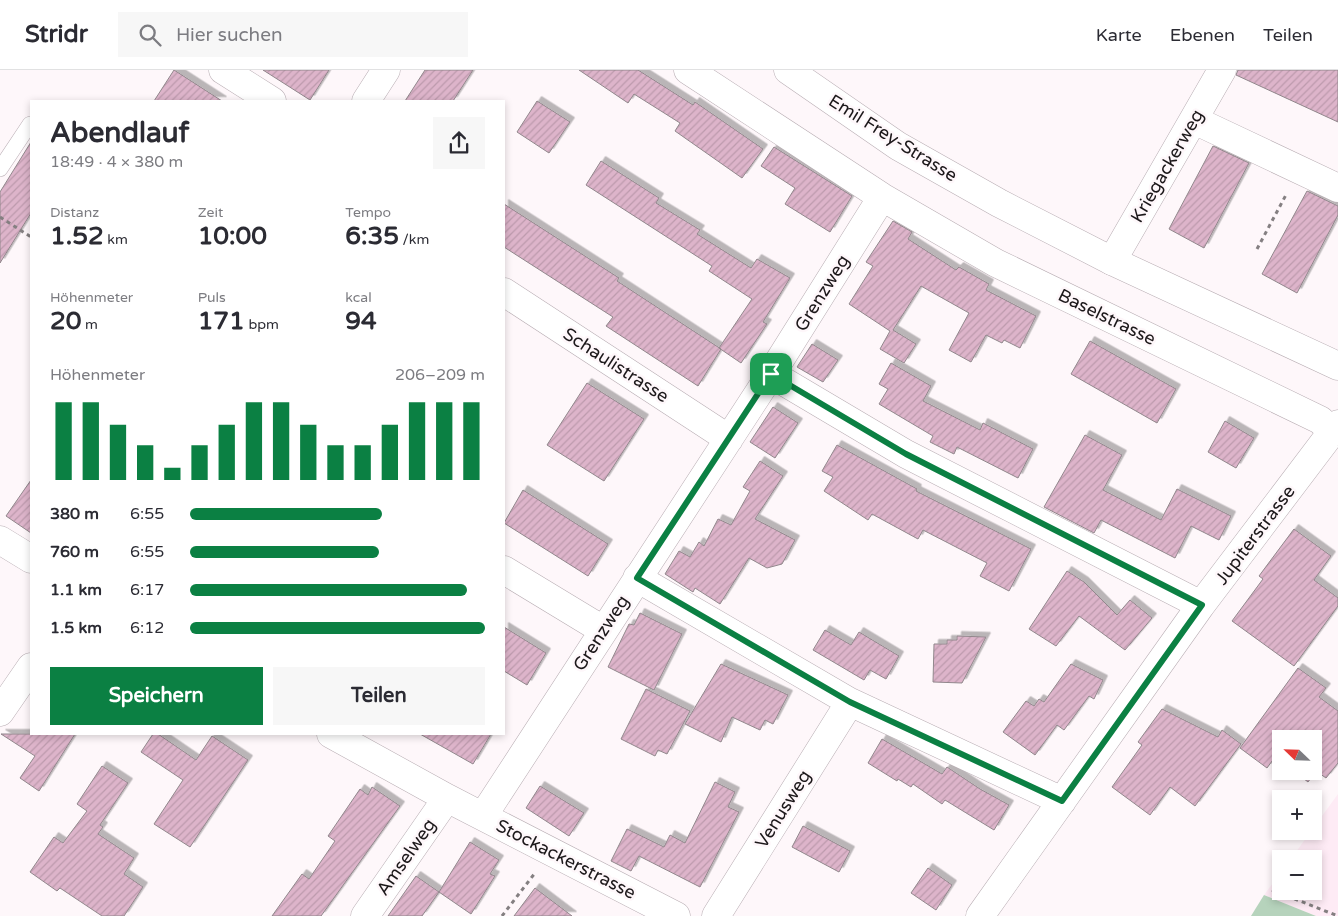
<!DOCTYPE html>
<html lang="de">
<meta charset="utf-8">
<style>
:root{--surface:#fff;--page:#f7f7f7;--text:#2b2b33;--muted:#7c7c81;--line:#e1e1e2;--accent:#0b8043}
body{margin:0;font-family:"Varela Round",sans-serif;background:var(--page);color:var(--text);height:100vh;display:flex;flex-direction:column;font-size:19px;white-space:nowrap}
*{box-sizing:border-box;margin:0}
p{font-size:16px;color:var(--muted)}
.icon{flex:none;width:28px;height:28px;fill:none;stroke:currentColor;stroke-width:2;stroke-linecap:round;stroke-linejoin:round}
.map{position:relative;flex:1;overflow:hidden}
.details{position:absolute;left:30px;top:30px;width:475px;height:635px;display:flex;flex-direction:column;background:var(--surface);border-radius:0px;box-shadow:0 2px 8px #0003}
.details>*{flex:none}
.needle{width:32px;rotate:293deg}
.controls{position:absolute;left:1272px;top:660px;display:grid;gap:10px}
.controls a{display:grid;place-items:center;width:50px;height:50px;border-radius:0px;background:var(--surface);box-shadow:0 2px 8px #0003;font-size:25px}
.pin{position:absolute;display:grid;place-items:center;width:42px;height:42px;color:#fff;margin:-21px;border-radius:10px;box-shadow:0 2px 8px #0006}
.round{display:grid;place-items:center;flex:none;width:52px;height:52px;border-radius:0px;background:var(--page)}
.head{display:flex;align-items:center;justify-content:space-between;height:85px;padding:0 20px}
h1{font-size:28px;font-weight:800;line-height:38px}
.figures{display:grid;grid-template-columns:repeat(3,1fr);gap:8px;height:85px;padding:5px 20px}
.figures div{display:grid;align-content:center}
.figures b{font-size:25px;font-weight:800}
.figures small{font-size:14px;font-weight:400}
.figures p{font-size:14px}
.chart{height:140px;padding:10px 20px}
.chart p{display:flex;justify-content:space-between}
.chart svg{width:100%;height:90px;margin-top:5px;stroke:var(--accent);stroke-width:6}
.action{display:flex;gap:10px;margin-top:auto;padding:10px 20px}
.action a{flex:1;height:58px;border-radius:0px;background:var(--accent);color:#fff;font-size:20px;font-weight:800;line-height:58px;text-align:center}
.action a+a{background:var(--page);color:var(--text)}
ul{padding:0 20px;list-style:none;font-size:16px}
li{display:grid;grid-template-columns:80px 60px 1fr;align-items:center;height:38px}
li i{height:12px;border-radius:6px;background:var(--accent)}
header{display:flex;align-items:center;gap:30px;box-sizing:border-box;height:70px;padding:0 25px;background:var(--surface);border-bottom:1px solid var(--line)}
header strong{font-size:24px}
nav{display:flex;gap:28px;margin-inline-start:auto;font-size:18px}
.search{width:350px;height:45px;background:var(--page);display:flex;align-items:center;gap:12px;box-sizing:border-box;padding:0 18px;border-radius:0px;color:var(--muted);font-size:19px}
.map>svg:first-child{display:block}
</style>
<header>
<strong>Stridr</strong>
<div class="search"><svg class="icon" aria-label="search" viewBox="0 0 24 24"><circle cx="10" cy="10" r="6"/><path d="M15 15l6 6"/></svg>Hier suchen</div>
<nav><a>Karte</a><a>Ebenen</a><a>Teilen</a></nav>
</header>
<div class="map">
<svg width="1338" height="846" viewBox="0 0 1338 846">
<defs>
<pattern id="building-hatch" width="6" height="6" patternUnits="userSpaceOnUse" patternTransform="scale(1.25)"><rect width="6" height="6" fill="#ddb4ca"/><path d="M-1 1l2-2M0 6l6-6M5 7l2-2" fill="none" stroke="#bd9aad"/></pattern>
<filter id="shadow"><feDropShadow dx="4.5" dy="-4.5" stdDeviation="0" flood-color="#0004"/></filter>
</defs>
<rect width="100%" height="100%" fill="#fef7fa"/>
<path fill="#feebf5" d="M1338,724v122h-22l-52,-21 17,-23v19h33v-32h-23l20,-28h3v-4z"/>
<path fill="#b6d3bc" d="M1264,825l52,21h-65z"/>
<path fill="url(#building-hatch)" stroke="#91878c" filter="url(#shadow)" d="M174,0l48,31h-68z
M263,0h66l-19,30z
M425,0h48l-20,31h-48z
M579,0h59l55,35 2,-3 68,47 -21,29 -67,-47 5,-8 -46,-29 -6,9z
M1238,0h100v52l-102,-47z
M537,31l33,21 -21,31 -32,-21z
M31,72v71l-31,50v-71z
M1213,76l36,17 -45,85 -35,-19z
M774,77l78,49 -22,36 -45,-28 10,-16 -34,-22z
M601,91l58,37 -3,5 44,27 -3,4 54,34 6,-9 33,19 -27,44 4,2 -26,39 -22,-15 33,-49 -43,-28 3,-5 -126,-81z
M1307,121l31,15v9l-41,78 -35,-19z
M504,134l115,74 -2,3 104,68 -23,37 -92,-60 7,-9 -109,-70z
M893,151l19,11 -4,7 48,31 3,-3 30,17 -3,6 50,26 -16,32 -16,-8 -2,3 -16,-8 -15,27 -22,-12 20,-37 -48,-27 -28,44 23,14 -12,19 -24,-14 10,-18 -41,-27 24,-38 -7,-4z
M1090,271l86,48 -19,34 -86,-49z
M812,274l26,16 -15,22 -26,-15z
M891,293l40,23 -8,15 57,29 3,-7 50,26 -15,29 -61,-31 -3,7 -24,-12 3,-6 -54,-32 9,-15 -9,-5z
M587,313l57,36 -40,62 -57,-36z
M773,337l25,16 -23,35 -25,-16z
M1225,351l29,17 -18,30 -28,-16z
M1085,365l37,20 -19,35 58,30 16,-31 54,27 -12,24 -28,-14 -16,32 -74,-38 -7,13 -50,-26z
M837,375l80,44 -1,2 115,58 -22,42 -29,-15 7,-13 -64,-33 -5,9 -46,-25 -4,6 -44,-29 9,-14 -11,-6z
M760,391l23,15 -28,43 40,21 -13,24 -15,4 -18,-10 -29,46 -25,-16 -2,4 -28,-18 14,-23 11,6 9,-15 5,4 14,-27 13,6 19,-34 -7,-4z
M31,410v53l-25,-17z
M523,420l85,54 -20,32 -84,-53z
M1294,459l37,27 -17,24 24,18v8l-44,60 -62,-45 31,-42 -4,-3z
M1067,501l17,11 33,33 13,-15 22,18 -27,32 -46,-34 -23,30 -27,-17z
M640,543l42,21 -28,56 -46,-23 21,-43 5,1z
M504,557l42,26 -19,32 -23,-14z
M825,560l26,15 8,-13 40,24 -13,23 -16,-9 -6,10 -51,-30z
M957,566l29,1 -24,46 -29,-1 1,-38h13v-4h10z
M721,594l67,31 -15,29 -8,-4 -5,10 -28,-13 -11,25 -36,-18z
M1071,594l32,16 -9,19 -5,-3 -25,34 -7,-5 -22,30 -32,-23 23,-31 8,5 5,-7 5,3z
M1298,598l28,20 -7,9 19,14v52l-12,15 -10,-7 -8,11 -14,-11h20v-32h-33v23l-6,-5 -8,11 -27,-20z
M646,619l44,22 -23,43 -9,-4 -3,6 -34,-17z
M1162,639l56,28 4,-7 19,14 -46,62 -25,-19 -20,28 -38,-28 30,-42 -4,-3z
M1,664h74l-36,57 -19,-13 15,-22z
M153,664h5l38,26 16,-24 36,24 -58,87 -36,-23 29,-44 -42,-28z
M420,664h71l-18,30z
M882,669l60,35 5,-7 33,22 29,16 -15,25 -49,-30 -3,4 -29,-20 -2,3 -13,-8 -1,2 -29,-18z
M102,696l26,17 -28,42 3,2 -5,7 36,24 -10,16 19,13 -19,29h-22l-42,-28 -3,3 -27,-19 24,-35 9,6 24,-32 -10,-7z
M715,712l20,10 -7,15 11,5 -39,75 -61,-31 -8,15 -20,-10 16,-32 37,18 6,-12 15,8z
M540,716l44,27 -15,23 -43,-28z
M372,717l28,19 -79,110h-49l30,-42 7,5 26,-38 -7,-5 32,-47 8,6z
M803,756l47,25 -11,21 -47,-25z
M470,772l29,18 -9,14 5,2 -24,38 -32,-22z
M928,798l24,17 -16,25 -25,-17z
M416,806l23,16 -17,24h-34z
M535,818l37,28h-58z"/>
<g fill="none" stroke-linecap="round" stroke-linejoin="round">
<defs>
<path id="service" d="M0,99l30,-45"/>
<path id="minor" d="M223,0l49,31
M688,0l194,127 114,66 324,157 13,12
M366,31l20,-31
M1194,50l144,68
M1112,191l110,-191
M504,222l225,147
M771,304l135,80 295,151
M0,470l31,19
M504,500l99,60
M637,508l213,124 212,99
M0,642l31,-45
M331,664l116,64 229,118
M483,746l288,-442 111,-177
M365,846l82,-118
M716,846l134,-214
M980,846l221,-311 137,-181"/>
<path id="primary" d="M788,0l110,76 101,57 113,58 226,105"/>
</defs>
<use href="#service" stroke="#b8adb3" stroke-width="16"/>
<use href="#minor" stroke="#b8adb3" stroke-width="29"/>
<use href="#primary" stroke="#b8adb3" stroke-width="29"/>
<path stroke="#847f81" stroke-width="3" stroke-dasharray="4 4" stroke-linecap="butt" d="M0,147l31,20
M1257,179l30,-56
M1272,820l66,26
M502,846l33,-43"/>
<use href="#service" stroke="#fff" stroke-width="15"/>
<use href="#minor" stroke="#fff" stroke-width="28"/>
<use href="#primary" stroke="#fff" stroke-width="28"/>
</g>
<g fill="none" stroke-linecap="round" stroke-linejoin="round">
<defs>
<path id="route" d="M771,304l135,80 296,151 -140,196 -212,-99 -213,-124z"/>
</defs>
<use href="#route" stroke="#fff" stroke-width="10"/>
<use href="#route" stroke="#0b8043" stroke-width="6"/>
</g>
<g text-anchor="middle" stroke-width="5" stroke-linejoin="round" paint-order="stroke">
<g font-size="18" fill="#1c181a" stroke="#fef7fa">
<text transform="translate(893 68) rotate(32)" y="6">Emil Frey-Strasse</text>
<text transform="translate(1167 96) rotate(-60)" y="6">Kriegackerweg</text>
<text transform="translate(822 223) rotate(-58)" y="6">Grenzweg</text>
<text transform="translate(1107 247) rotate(26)" y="6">Baselstrasse</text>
<text transform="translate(616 295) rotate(33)" y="6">Schaulistrasse</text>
<text transform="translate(1255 465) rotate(-53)" y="6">Jupiterstrasse</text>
<text transform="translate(601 563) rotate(-57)" y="6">Grenzweg</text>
<text transform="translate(783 739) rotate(-58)" y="6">Venusweg</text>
<text transform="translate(406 787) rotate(-55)" y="6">Amselweg</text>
<text transform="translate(566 789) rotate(27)" y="6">Stockackerstrasse</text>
</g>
</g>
</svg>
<div class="controls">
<a><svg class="needle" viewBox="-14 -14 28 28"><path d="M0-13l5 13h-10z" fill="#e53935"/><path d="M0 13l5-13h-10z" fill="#7c7c81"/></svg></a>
<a>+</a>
<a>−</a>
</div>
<div class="pin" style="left:771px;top:304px;background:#1e9e55"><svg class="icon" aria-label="arrive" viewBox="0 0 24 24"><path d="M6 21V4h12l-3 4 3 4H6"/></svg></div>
<section class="details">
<div class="head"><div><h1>Abendlauf</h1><p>18:49 · 4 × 380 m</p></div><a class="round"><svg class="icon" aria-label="share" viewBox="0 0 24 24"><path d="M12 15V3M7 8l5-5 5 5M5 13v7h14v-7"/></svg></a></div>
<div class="figures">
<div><p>Distanz</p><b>1.52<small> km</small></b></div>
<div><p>Zeit</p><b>10:00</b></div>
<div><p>Tempo</p><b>6:35<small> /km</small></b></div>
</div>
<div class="figures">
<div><p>Höhenmeter</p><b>20<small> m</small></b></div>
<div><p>Puls</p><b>171<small> bpm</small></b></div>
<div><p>kcal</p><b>94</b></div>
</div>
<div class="chart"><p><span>Höhenmeter</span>206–209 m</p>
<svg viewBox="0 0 160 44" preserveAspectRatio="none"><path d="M5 44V6M15 44V6M25 44V17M35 44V27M45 44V38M55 44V27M65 44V17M75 44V6M85 44V6M95 44V17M105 44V27M115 44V27M125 44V17M135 44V6M145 44V6M155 44V6"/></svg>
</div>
<ul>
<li><b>380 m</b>6:55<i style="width:65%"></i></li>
<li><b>760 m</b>6:55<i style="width:64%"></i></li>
<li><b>1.1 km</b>6:17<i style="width:94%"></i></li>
<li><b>1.5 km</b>6:12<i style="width:100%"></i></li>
</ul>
<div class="action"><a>Speichern</a><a>Teilen</a></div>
</section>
</div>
